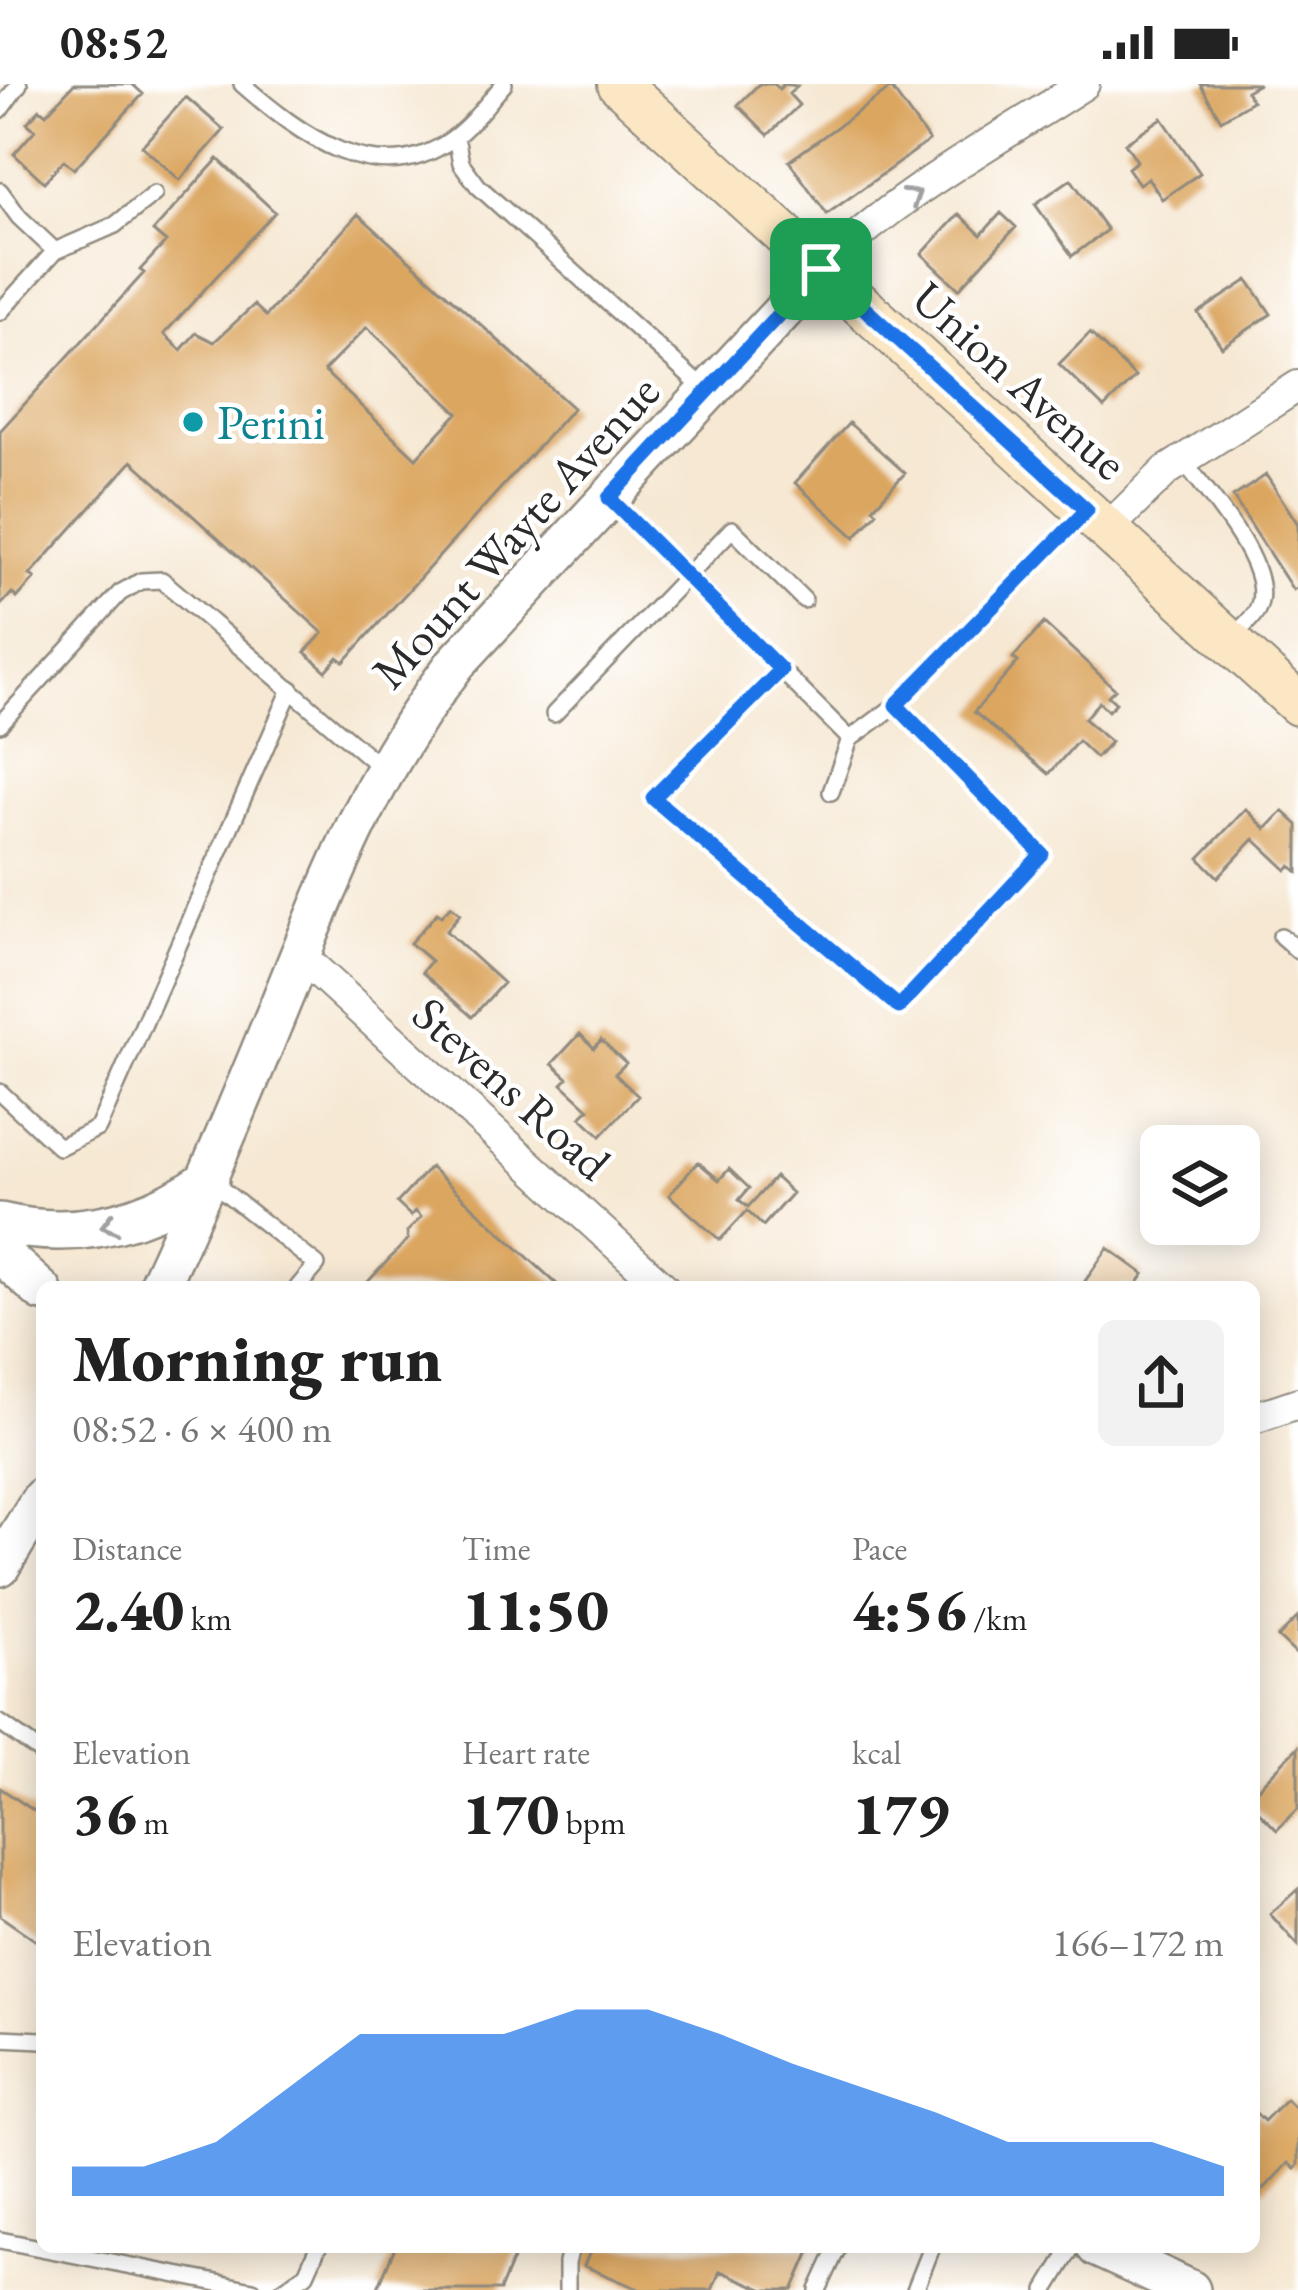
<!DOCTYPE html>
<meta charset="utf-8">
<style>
:root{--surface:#fff;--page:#f2f2f2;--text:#222;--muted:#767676;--accent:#1a73e8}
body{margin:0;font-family:"EB Garamond",serif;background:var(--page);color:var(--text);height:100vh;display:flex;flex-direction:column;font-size:45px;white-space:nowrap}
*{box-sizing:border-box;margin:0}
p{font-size:39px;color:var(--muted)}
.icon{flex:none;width:66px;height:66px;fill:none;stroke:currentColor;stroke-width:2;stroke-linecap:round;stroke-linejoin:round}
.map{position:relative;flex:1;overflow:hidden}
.sheet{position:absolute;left:36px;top:1197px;width:1224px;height:972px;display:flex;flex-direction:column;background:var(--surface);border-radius:18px;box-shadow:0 6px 30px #0003}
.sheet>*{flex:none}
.controls{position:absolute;left:1140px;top:1041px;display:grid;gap:24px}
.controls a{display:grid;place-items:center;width:120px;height:120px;border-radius:18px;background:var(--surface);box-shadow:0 6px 30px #0003;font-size:60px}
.pin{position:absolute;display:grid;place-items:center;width:102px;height:102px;color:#fff;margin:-51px;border-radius:24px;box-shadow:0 6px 18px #0006}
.round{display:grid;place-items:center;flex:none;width:126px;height:126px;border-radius:18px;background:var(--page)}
.head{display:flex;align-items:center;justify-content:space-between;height:204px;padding:0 36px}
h1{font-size:66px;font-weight:800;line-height:90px}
.figures{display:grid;grid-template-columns:repeat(3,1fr);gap:18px;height:204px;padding:12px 36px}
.figures div{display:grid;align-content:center}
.figures b{font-size:60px;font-weight:800}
.figures small{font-size:33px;font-weight:400}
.figures p{font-size:33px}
.chart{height:336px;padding:24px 36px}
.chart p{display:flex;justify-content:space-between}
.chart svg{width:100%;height:216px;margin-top:12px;fill:var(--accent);opacity:.7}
.status{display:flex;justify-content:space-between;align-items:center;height:84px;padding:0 60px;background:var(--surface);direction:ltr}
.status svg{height:33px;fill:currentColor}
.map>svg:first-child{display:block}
</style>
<div class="status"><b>08:52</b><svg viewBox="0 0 49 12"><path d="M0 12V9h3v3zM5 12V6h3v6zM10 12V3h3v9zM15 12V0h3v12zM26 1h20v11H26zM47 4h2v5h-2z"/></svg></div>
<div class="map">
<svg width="1298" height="2206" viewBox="0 0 1298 2206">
<rect width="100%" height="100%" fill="#fff"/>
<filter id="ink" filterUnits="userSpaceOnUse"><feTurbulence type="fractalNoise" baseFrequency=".00833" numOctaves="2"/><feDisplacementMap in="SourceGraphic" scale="24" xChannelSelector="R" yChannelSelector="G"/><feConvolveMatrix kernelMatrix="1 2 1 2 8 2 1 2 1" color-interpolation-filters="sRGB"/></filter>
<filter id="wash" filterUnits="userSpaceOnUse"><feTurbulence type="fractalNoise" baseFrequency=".004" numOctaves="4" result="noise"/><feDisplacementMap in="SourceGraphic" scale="48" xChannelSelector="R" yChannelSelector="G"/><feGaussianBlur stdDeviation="2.7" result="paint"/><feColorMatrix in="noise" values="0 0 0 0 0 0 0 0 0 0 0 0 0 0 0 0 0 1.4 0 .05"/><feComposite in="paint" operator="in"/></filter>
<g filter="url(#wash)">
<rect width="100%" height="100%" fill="#f6e8d3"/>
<g id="blocks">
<path fill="#dba65e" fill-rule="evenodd" d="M74,0h58l11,10 -69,75 -10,-9 -20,22 -30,-28 21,-24 -8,-7 13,-14 6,5z
M759,0h15l5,5 5,-5 13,2 -8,8 10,11 -31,30 -30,-30z
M1200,0h59l-13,7 6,10 -31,19z
M891,4l38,53 -102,73 -38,-53z
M186,13l38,33 -44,50 -38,-34z
M1162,34l38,55 -38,26 -14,-21 -9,6 -11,-16 9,-7 -12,-18z
M218,75l57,53 -111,122 17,16 15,-17 18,9 40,-37 12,11 92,-102 215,194 -229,254 -6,-5 -12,14 -21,-19 18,-19 -191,-172 -102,114 5,3 -18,20 -5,-5 -12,13v-175l144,-158 -4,-3 26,-28 -13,-11zM367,243l91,86 -42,45 -92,-87z
M1071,95l36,51 -35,26 -37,-52z
M1001,129l15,14 -57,62 -37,-35 37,-40 22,21z
M1248,196l23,34 -49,33 -24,-34z
M1090,249l45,44 -31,31 -45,-44z
M849,339l56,50 -32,35 4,4 -22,25 -60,-54z
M1266,391l32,49v63l-5,3 -60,-93z
M1044,539l71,66 -7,7 8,7 -8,8 -9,-9 -15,17 27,23 -15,16 -18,-17 -29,33 -75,-62 44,-50 -5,-4z
M1246,725l20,20 17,-18 15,14v47l-7,-6 -4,4 -33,-31 -36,38 -19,-19z
M451,822l9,8 -14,17 57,52 -31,34 -50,-45 9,-11 -21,-18 27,-30 4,3z
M580,950l14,14 7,-8 25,23 -11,11 23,22 -37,40 -20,-19 8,-8 -27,-25 6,-6 -16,-14z
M698,1078l21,18 10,-11 20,19 -10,12 9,7 27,-30 17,16 -29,33 -16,-15 -27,29 -51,-45z
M430,1083l130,120h-197l45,-48 -1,-7 14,-15 -6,-6 -4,5 -14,-13z
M1108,1164l36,26 -9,13h-54z
M1298,1533v39l-20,-19z
M1298,1663v62l-21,21 -23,-23v-15z
M0,1704l42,28v129l-42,-29z
M1298,1805v56l-28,-31z
M1286,2015l12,12v54l-3,4 -7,-6 -24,26 -10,-9v-69l10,10z
M395,2163h123l-18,43h-123z
M592,2163h220l-19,43h-28l-45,-19 -8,19h-71l-57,-24z"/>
</g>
</g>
<g filter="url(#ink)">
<use href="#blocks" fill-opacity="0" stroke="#908a7f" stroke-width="3"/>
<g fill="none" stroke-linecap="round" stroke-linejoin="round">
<defs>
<path id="service" d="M242,0c56,49 135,110 210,55 20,-14 36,-37 52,-55
M0,26l19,-26
M456,53l5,26 17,23 229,206
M0,107l19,26 36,34
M0,228l55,-61 60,-26 39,-31
M1183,376c23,32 95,109 74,150 -5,10 -18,20 -26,28
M804,516l-72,-71 -44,46 93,95 -128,128 246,209 143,-153 -146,-149 187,-190
M781,586l69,69 46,-34
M554,630l134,-139 -77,-75
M0,640l120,-131 21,-12 21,-1 221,189
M831,708l19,-53
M1281,852l17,15
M0,1008l59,55 39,-19 193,-439
M211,1097l106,84 -19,22
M0,1639l42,30
M0,1954l42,2
M0,2156l253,50
M283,2206l23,-16 12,-27
M567,2206v-27l4,-16
M818,2206l20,-43
M915,2206l17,-43
M1046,2206l26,-43"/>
<path id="minor" d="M822,185c74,-75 173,-127 262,-185
M1107,445l59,-58 132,-85
M300,871l363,332
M1254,1334l44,-15"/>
<path id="tertiary" d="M0,1139c76,18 145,1 209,-44
M0,1169l42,38
M158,1203c44,-94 84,-189 123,-285 52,-127 90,-229 175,-339l366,-394
M0,1482l42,-68
M1097,2163l93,43"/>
<path id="secondary" d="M619,0l679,620"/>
</defs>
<use href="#service" stroke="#908a7f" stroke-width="20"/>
<use href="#minor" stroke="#908a7f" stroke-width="34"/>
<use href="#tertiary" stroke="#908a7f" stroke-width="44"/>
<use href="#secondary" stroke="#908a7f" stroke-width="46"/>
<use href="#service" stroke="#fff" stroke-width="15"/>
<use href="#minor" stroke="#fff" stroke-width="30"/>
<use href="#tertiary" stroke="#fff" stroke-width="39"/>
<use href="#secondary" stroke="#fbe7c3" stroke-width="42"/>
</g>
<defs><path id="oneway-chevron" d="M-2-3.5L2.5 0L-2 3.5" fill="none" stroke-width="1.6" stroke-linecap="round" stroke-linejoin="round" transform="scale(3)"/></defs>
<g stroke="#a0a0a0">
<use href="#oneway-chevron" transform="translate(913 112) rotate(-33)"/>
<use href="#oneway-chevron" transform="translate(109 1141) rotate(165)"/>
</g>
</g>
<g fill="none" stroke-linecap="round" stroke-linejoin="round" filter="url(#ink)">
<defs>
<path id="route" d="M821,185l266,241 -191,195 146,149 -143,153 -246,-209 128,-128 -172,-172z"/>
</defs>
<use href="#route" stroke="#fff" stroke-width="24"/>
<use href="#route" stroke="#1a73e8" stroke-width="15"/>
</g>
<circle fill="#0f9aa8" stroke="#fff" stroke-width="4.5" cx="193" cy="338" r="12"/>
<g text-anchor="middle" stroke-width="9" stroke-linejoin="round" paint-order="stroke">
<g font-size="48" fill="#2b2b2b" stroke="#fff">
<text transform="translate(1020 296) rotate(42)" y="17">Union Avenue</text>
<text transform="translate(515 447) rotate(-48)" y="17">Mount Wayte Avenue</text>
<text transform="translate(512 1004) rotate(42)" y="17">Stevens Road</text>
</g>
<g font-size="48" fill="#0d838f" stroke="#fff" text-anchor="start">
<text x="217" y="355">Perini</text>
</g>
</g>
</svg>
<div class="controls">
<a><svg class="icon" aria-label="layers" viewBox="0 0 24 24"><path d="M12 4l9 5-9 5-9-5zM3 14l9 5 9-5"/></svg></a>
</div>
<div class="pin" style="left:821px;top:185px;background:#1e9e55"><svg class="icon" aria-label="arrive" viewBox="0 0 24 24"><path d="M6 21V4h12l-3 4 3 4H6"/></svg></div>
<section class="sheet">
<div class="head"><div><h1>Morning run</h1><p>08:52 · 6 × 400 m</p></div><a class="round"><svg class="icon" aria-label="share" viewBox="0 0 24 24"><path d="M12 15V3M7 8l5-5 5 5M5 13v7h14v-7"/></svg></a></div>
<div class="figures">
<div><p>Distance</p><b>2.40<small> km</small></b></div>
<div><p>Time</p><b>11:50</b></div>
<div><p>Pace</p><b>4:56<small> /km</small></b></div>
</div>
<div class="figures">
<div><p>Elevation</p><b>36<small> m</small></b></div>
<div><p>Heart rate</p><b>170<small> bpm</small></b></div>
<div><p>kcal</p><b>179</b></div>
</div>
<div class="chart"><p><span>Elevation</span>166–172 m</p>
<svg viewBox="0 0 160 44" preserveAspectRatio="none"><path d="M0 44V38L10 38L20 33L30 22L40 11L50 11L60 11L70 6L80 6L90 11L100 17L110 22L120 27L130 33L140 33L150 33L160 38V44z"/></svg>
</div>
</section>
</div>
